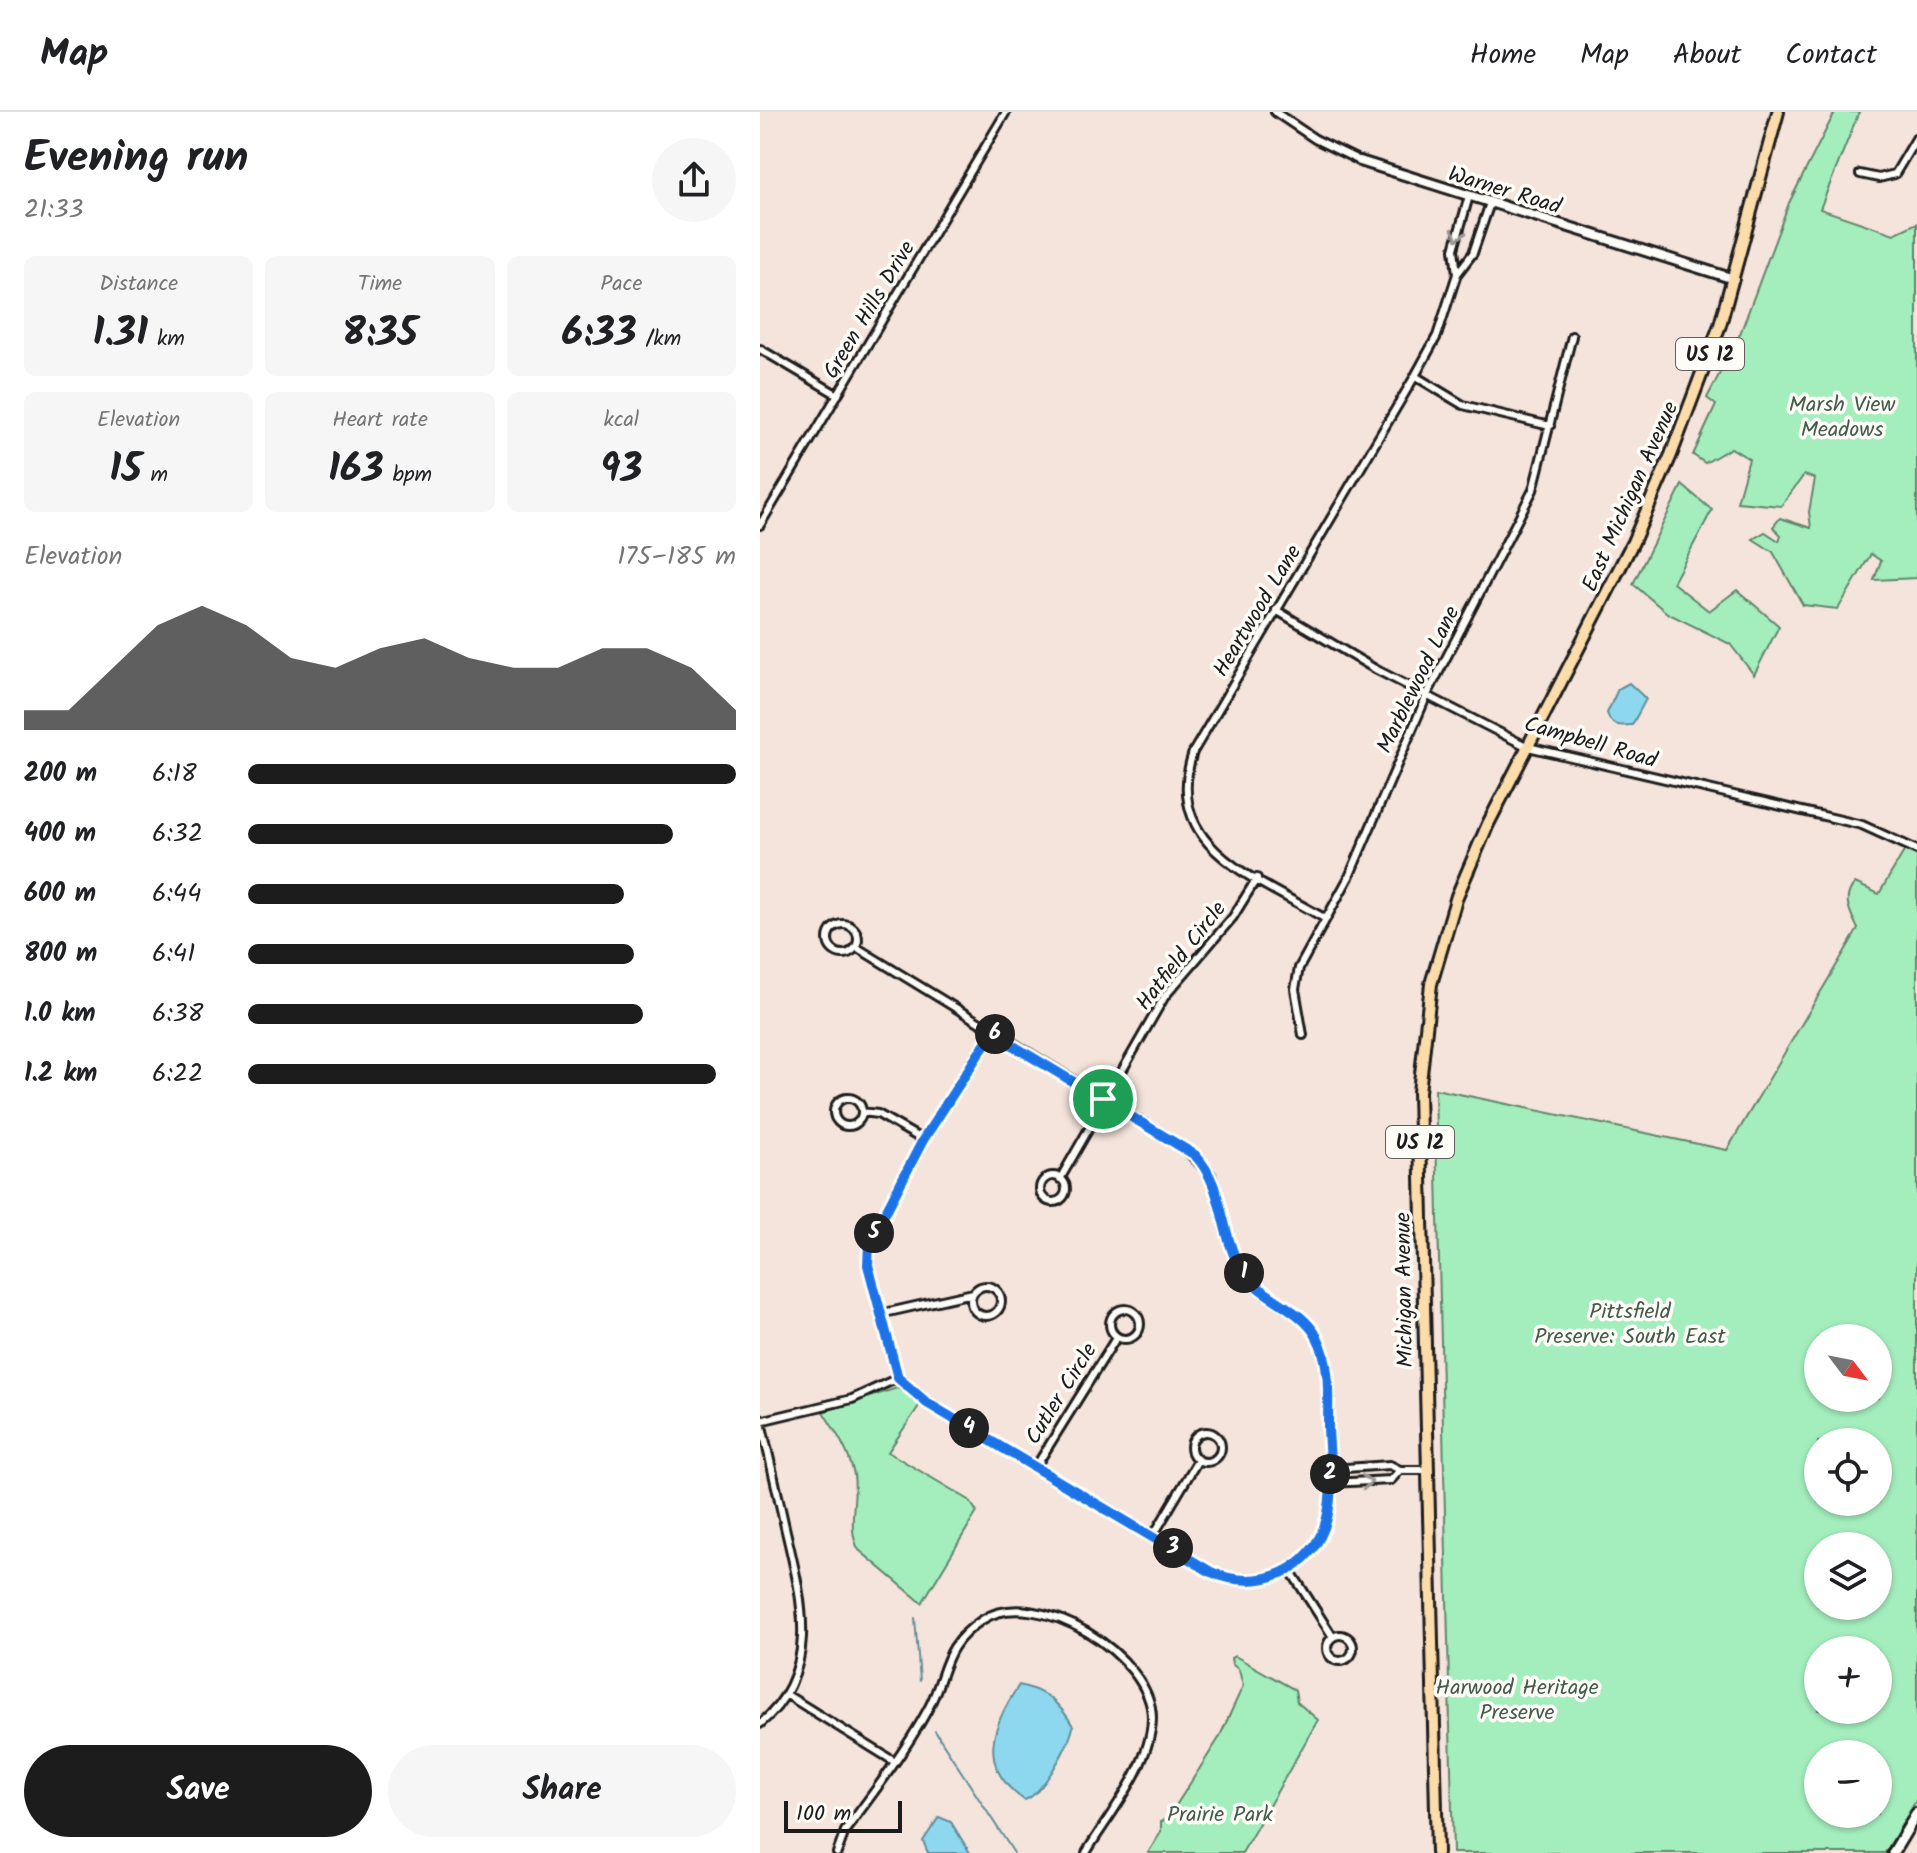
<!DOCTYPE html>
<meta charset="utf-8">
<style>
:root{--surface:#fff;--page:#f6f6f6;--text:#202124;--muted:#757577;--line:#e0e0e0;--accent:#1c1c1c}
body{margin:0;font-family:Kalam,sans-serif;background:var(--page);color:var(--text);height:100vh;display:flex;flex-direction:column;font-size:30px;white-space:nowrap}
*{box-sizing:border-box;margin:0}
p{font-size:26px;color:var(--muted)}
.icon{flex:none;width:44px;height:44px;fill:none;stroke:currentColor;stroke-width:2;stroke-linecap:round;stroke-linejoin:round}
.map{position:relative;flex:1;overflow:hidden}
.details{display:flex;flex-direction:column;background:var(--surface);width:760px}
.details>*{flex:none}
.needle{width:52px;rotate:122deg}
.buttons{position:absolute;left:1044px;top:1212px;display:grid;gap:16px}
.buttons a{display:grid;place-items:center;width:88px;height:88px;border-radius:50%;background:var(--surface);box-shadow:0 2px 6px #0004;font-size:40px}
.scale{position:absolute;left:24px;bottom:20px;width:118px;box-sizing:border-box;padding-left:8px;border:4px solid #1c1c1c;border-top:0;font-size:22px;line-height:28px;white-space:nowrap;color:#1c1c1c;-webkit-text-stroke:6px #fdfcf7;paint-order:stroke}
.pin{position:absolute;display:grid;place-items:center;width:68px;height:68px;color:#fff;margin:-34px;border:4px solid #fff;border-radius:50%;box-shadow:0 2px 8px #0007}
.km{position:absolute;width:40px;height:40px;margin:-20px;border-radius:50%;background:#222;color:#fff;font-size:22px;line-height:40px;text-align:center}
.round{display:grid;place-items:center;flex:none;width:84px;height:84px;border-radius:42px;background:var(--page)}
.overview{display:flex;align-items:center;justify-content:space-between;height:136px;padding:0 24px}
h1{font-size:44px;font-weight:700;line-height:60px}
.stats{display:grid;grid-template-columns:repeat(3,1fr);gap:12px;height:136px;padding:8px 24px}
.stats div{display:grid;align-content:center;border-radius:12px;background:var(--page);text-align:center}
.stats b{font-size:40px;font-weight:700}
.stats small{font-size:22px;font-weight:400}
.stats p{font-size:22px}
.chart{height:224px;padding:16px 24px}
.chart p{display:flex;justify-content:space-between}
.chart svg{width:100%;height:144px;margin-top:8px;fill:var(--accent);opacity:.7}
.cta{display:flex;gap:16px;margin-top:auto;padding:16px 24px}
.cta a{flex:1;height:92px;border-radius:48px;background:var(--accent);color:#fff;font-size:32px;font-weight:700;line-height:92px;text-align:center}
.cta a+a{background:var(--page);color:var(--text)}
ul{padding:0 24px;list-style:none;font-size:26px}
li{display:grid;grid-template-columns:128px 96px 1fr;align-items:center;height:60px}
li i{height:20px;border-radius:10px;background:var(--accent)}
header{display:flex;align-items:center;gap:48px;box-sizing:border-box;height:112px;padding:0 40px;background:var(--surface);border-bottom:2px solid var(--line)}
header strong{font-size:38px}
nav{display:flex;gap:44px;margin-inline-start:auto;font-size:28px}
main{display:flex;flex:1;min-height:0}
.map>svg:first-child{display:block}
</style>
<header>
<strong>Map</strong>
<nav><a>Home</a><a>Map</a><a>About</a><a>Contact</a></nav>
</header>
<main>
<section class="details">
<div class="overview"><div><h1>Evening run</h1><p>21:33</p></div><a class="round"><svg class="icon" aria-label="share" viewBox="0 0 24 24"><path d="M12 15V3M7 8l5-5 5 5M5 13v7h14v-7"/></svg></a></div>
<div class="stats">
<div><p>Distance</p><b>1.31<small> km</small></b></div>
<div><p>Time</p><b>8:35</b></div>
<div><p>Pace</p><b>6:33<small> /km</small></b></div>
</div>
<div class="stats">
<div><p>Elevation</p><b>15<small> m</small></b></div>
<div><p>Heart rate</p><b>163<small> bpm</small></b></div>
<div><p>kcal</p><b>93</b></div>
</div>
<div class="chart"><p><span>Elevation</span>175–185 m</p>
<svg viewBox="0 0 160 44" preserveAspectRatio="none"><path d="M0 44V38L10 38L20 25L30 12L40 6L50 12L60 22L70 25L80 19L90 16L100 22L110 25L120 25L130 19L140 19L150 25L160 38V44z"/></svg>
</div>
<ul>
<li><b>200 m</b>6:18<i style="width:100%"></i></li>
<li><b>400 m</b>6:32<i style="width:87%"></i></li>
<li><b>600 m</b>6:44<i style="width:77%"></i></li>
<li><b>800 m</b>6:41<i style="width:79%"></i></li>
<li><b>1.0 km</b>6:38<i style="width:81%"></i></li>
<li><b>1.2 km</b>6:22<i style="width:96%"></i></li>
</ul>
<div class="cta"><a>Save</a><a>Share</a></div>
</section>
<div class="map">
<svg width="1157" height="1741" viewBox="0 0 1157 1741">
<rect width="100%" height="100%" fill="#f5e4db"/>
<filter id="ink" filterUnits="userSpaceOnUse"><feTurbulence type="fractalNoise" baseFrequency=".0125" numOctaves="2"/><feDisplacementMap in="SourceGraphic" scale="16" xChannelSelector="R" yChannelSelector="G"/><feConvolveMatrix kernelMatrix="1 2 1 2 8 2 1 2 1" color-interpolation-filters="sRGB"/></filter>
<g filter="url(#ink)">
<path fill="#a4eebd" stroke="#60856c" stroke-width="2" fill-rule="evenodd" d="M1075,0h24l-39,97 74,25 23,-11v355l-43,2 7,-19 -10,-7 -33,55 -35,-4 -30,-53 -20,-13 12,-7 14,9 2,-6 -8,-8 7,-9 31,10 -2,-16 6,-33 -11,-4 -23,31 -44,-4 12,-43 -18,-11 -26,15 -12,-8 23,-50 -9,-7 33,-64 49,-131z
M922,373l30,25 -39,73 36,28 28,-21 42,36 -25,49 -24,-31 -63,-31 -34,-29z
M1146,736l11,7v944l-32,54h-432l-18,-764 292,61 131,-221c-8,-17 -17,-30 -3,-46l24,11zM1058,1226h60v60h-60zM1058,1330h60v60h-60zM1058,1434h60v60h-60zM1058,1538h60v60h-60zM1058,1642h60v60h-60z
M137,1276l11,3 13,12 -33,49 81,48 8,12 -55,91 -63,-53c-13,-21 -1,-51 -5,-75 -5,-24 -18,-43 -31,-63z
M475,1544l60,34 2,12 21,18 -76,133h-94l13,-21v-10l7,-4 51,-80 24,-52 -4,-16 -7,-6 -1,-6z"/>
<path fill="#8dd8ee" stroke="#608d9a" stroke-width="2" d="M869,571l17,16 -14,26c-13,1 -21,2 -25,-12l11,-24z
M259,1573c26,6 41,18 54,41 -1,15 -32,71 -49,74 -48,-34 -32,-75 -5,-115z
M179,1705l12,5 19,31h-42l-5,-12z"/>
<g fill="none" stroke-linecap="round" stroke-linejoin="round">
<path stroke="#608d9a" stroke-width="2" d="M155,1506l5,63
M175,1619l79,122"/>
<defs>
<path id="minor" d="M515,0l40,27 45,22
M1100,62l19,4 16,-4 22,-37
M697,162l-3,-25 15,-53
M0,237l78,46
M655,264l48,29 87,21
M0,413l246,-413
M516,498l99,59 153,78 334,78 55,25
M564,806c-67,-40 -163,-70 -131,-166l222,-376 22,-40 20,-62 16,-21 17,-50
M68 827a15 15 0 1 1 30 0a15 15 0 1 1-30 0Z
M96,835l327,200 28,28c10,33 15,82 40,108 20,19 52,29 66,54 14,27 11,61 12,90 0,30 5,62 -2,92 -13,52 -69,74 -116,53l-284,-169 -29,-25 -30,-113 1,-21 54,-104 69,-107
M543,923l-8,-46 4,-21 50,-91 78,-182 106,-205 39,-154
M74 1000a14 14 0 1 1 28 0a14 14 0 1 1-28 0Z
M102,1000l16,2 45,26
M280 1077a13 13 0 1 1 26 0a13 13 0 1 1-26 0Z
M300,1067l105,-183 68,-79 24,-39
M211 1189a15 15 0 1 1 30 0a15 15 0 1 1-30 0Z
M350 1212a15 15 0 1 1 30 0a15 15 0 1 1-30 0Z
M120,1202l93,-21
M0,1306c9,37 17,73 25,109 16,69 38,144 -25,197
M0,1309l92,-22 46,-21
M431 1335a15 15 0 1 1 30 0a15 15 0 1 1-30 0Z
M275,1356l81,-130
M571,1357l59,-4 10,5h27
M570,1371l61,-3 9,-10
M393,1424l45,-76
M530,1458l43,67
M567 1536a13 13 0 1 1 26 0a13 13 0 1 1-26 0Z
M27,1583l108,67
M77,1741l8,-22c29,-39 59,-78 82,-120 21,-38 13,-63 55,-91 54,-36 170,36 170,98 -1,48 -43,96 -66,135"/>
<path id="tertiary" d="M600,49l374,118"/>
<path id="secondary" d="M1133,1741l24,-40"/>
<path id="trunk" d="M677,1741l-18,-761 12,-108 26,-88 31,-72 145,-282 38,-87 49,-130 58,-213"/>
</defs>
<use href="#minor" stroke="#1c1c1c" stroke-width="12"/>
<use href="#tertiary" stroke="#1c1c1c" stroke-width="14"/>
<use href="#secondary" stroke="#1c1c1c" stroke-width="15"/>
<use href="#trunk" stroke="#1c1c1c" stroke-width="16"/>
<use href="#minor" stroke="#fdfcf7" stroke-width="6"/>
<use href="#tertiary" stroke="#fdfcf7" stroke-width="8"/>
<use href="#secondary" stroke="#fdfcf7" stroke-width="9"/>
<use href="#trunk" stroke="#fddcac" stroke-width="10"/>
</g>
<defs><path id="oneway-chevron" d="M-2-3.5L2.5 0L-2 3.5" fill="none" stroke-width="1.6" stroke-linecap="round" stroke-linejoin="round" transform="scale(2)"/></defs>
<g stroke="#989794">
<use href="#oneway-chevron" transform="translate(698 123) rotate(105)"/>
<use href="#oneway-chevron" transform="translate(607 1370) rotate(-4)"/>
</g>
</g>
<g fill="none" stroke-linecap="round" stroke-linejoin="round" filter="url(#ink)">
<defs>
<path id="route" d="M232,921l203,122c28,30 25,72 42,107 16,35 62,42 80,75 14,26 11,61 11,90 1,30 6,62 -1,91 -13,53 -69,75 -116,54l-284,-169 -29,-25 -30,-113 1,-21 54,-104z"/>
</defs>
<use href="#route" stroke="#fff" stroke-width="16"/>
<use href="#route" stroke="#1a73e8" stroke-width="10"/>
</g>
<g text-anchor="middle" stroke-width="7" stroke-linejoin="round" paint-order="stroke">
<g fill="#fdfcf7" stroke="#605f5e" stroke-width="2">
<rect x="916" y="226" width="68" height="32" rx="6"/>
<rect x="626" y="1014" width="68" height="32" rx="6"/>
</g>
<g font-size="20" font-weight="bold" fill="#1c1c1c">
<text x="950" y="249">US 12</text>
<text x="660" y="1037">US 12</text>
</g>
<g font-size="22" fill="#1c1c1c" stroke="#fdfcf7">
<text transform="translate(745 77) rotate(17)" y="8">Warner Road</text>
<text transform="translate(108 197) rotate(-59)" y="8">Green Hills Drive</text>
<text transform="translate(869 384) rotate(-66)" y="8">East Michigan Avenue</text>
<text transform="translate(496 498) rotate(-59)" y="8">Heartwood Lane</text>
<text transform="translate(657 567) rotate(-64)" y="8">Marblewood Lane</text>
<text transform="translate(831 629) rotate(16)" y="8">Campbell Road</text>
<text transform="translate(420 843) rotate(-52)" y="8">Hatfield Circle</text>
<text transform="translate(643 1178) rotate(-91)" y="8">Michigan Avenue</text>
<text transform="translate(300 1281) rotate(-58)" y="8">Cutler Circle</text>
</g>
<g font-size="22" fill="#455b4c" stroke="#fdfcf7">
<text x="1082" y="299">Marsh View<tspan x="1082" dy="25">Meadows</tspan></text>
<text x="870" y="1206">Pittsfield<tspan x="870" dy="25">Preserve: South East</tspan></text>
<text x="757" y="1582">Harwood Heritage<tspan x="757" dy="25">Preserve</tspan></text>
<text x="460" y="1709">Prairie Park</text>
</g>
</g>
</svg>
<div class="buttons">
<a><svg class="needle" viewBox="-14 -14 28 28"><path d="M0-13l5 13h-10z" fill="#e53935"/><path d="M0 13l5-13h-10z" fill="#757577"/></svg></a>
<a><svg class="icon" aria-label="locate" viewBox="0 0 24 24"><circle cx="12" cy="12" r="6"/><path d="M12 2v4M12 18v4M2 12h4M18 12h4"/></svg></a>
<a><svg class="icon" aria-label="layers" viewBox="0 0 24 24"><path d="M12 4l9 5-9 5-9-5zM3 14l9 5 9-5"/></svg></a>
<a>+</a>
<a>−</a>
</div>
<div class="scale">100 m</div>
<div class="pin" style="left:343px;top:987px;background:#1e9e55"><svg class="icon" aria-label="arrive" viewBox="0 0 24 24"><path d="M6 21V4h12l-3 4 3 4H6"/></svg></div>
<b class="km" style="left:484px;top:1161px">1</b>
<b class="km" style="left:570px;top:1362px">2</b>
<b class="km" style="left:413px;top:1436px">3</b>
<b class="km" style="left:209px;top:1316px">4</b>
<b class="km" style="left:114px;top:1121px">5</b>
<b class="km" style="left:235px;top:922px">6</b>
</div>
</main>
